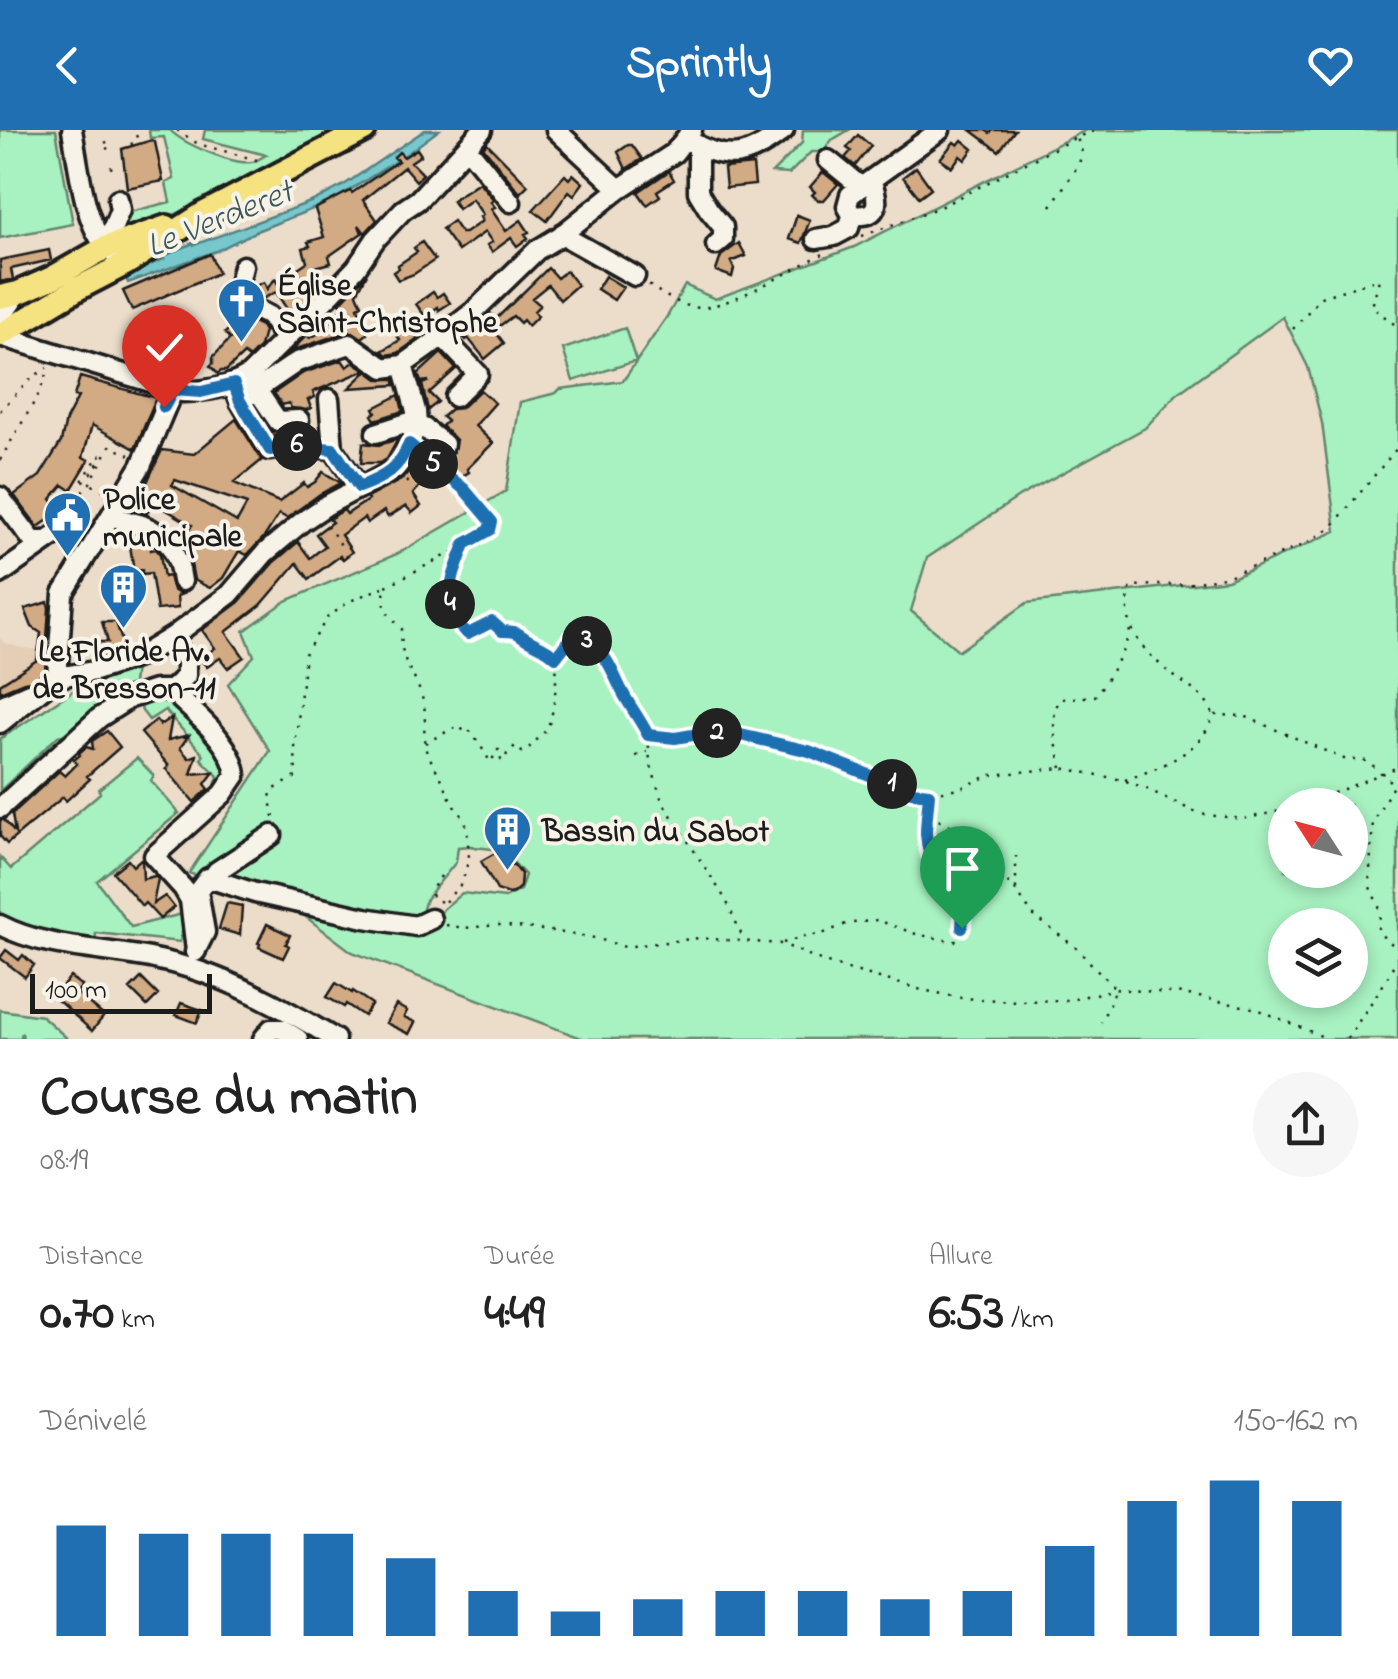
<!DOCTYPE html>
<html lang="fr">
<meta charset="utf-8">
<style>
:root{--surface:#fff;--page:#f6f6f6;--text:#222;--muted:#767676;--accent:#1f6fb2}
body{margin:0;font-family:"Indie Flower",sans-serif;background:var(--page);color:var(--text);height:100vh;display:flex;flex-direction:column;font-size:38px;white-space:nowrap}
*{box-sizing:border-box;margin:0}
p{font-size:32px;color:var(--muted)}
.icon{flex:none;width:55px;height:55px;fill:none;stroke:currentColor;stroke-width:2;stroke-linecap:round;stroke-linejoin:round}
.map{position:relative;height:909px;overflow:hidden}
.drawer{display:flex;flex-direction:column;background:var(--surface);flex:1}
.drawer>*{flex:none}
.needle{width:65px;rotate:306deg}
.buttons{position:absolute;left:1268px;top:658px;display:grid;gap:20px}
.buttons a{display:grid;place-items:center;width:100px;height:100px;border-radius:50%;background:var(--surface);box-shadow:0 5px 15px #0003;font-size:50px}
.scale{position:absolute;left:30px;bottom:25px;width:182px;box-sizing:border-box;padding-left:10px;border:5px solid #1c1c1c;border-top:0;font-size:28px;line-height:35px;white-space:nowrap;color:#1c1c1c;-webkit-text-stroke:8px #f7f3e8;paint-order:stroke}
.pin{position:absolute;display:grid;place-items:center;width:85px;height:85px;color:#fff;margin:-102px -42px;border-radius:50% 50% 50% 0;rotate:-45deg;box-shadow:0 0 10px #0007}
.pin .icon{rotate:45deg}
.km{position:absolute;width:50px;height:50px;margin:-25px;border-radius:50%;background:#222;color:#fff;font-size:28px;line-height:50px;text-align:center}
.round{display:grid;place-items:center;flex:none;width:105px;height:105px;border-radius:52px;background:var(--page)}
.headline{display:flex;align-items:center;justify-content:space-between;height:170px;padding:0 40px}
h1{font-size:55px;font-weight:700;line-height:75px}
.figures{display:grid;grid-template-columns:repeat(3,1fr);gap:15px;height:170px;padding:10px 40px}
.figures div{display:grid;align-content:center}
.figures b{font-size:50px;font-weight:700}
.figures small{font-size:28px;font-weight:400}
.figures p{font-size:28px}
.chart{height:280px;padding:20px 40px}
.chart p{display:flex;justify-content:space-between}
.chart svg{width:100%;height:180px;margin-top:10px;stroke:var(--accent);stroke-width:6}
header{display:flex;justify-content:space-between;align-items:center;height:130px;padding:0 40px;background:var(--accent);color:#fff;font-size:45px;font-weight:700}
.map>svg:first-child{display:block}
</style>
<header><svg class="icon" aria-label="back" viewBox="0 0 24 24"><path d="M15 5l-7 7 7 7"/></svg>Sprintly<svg class="icon" aria-label="heart" viewBox="0 0 24 24"><path d="M12 20l-8-8c-3-5 5-10 8-4 3-6 11-1 8 4z"/></svg></header>
<div class="map">
<svg width="1398" height="909" viewBox="0 0 1398 909">
<rect width="100%" height="100%" fill="#ecddca"/>
<filter id="ink" filterUnits="userSpaceOnUse"><feTurbulence type="fractalNoise" baseFrequency=".01" numOctaves="2"/><feDisplacementMap in="SourceGraphic" scale="20" xChannelSelector="R" yChannelSelector="G"/><feConvolveMatrix kernelMatrix="1 2 1 2 8 2 1 2 1" color-interpolation-filters="sRGB"/></filter>
<g filter="url(#ink)">
<path fill="#e4ceb5" d="M0,508l3,4 15,5 34,5 -5,21 -6,6 -41,21z"/>
<path fill="#a8f1c0" stroke="#62866e" stroke-width="2.5" fill-rule="evenodd" d="M0,0h56l17,94 -73,14z
M149,0h21c13,14 63,35 82,32 3,0 12,-6 14,-7l-63,-16 2,-9h140l-183,91 -32,11 -12,-2 8,-20 4,2 40,-10 -4,-19 8,-4 -10,-42 -14,1z
M803,0h46l-17,10 -9,12h-12l-22,22 -17,-1 30,-30z
M1086,0h312v909h-814l-232,-87 -54,-41 -109,-38 81,-122 -42,-67 26,-28 -10,-25 42,-30 111,-47 109,-63 14,-89 36,-9 4,-4 63,-8 45,-66 17,-30 30,14 139,-52zM1283,187l25,50 14,56 14,108 -108,49 -201,23 -68,48 -48,-40 16,-53 93,-62 125,-68 32,-34zM1285,675h65v65h-65zM471,716c9,3 19,1 27,5 11,4 19,16 27,24l-5,15 -15,8 -43,-5 -19,16 -12,22 -32,-2 21,-10 6,-20 30,-37 2,-15zM1285,795h65v65h-65z
M625,198l11,33 -63,20 -10,-32z
M135,538l-2,16 -5,11 -50,37 -20,4 -58,55v-52l83,-55z
M168,565l54,64 6,15 -9,14 -4,-2 3,-10 -17,-17 3,-4 -39,-45 -16,10 -7,-9 -1,-4z
M137,628l17,18 -3,5 28,32 -82,68 34,46 55,-14 -6,29 -84,-9 -1,11 -46,-11 -49,-18v-58l11,12 89,-76 -1,-4z
M0,880l42,6 26,23h-45l-1,-6 -2,6h-20z"/>
<path fill="#77c8cd" stroke="#538386" stroke-width="2.5" d="M425,0h14l-35,26 -73,46 -72,28 -43,21 -88,32 -3,-8 39,-16 -2,-2 31,-14 1,2 119,-44 31,-16z"/>
<path fill="#d2aa84" stroke="#1c1c1c" stroke-width="2.5" fill-rule="evenodd" d="M971,0h14l5,3 3,-3h22l-16,21z
M858,5l13,11 -16,20 -10,-8 6,-7 -4,-3z
M152,10l3,2 8,39 -36,7 -5,-39z
M962,10l11,9 -8,11 -5,-4 -8,11 -12,-8 14,-17 4,3z
M487,13l41,42 -8,8 -37,-46z
M628,15h4l10,14 -16,10 -8,-17z
M417,19l4,6 -10,7 12,12 -7,7 -12,-14 -41,33 14,20 -12,13 -6,-8 3,8 -33,23 2,7 -16,4 9,16 -24,24 -10,7 -14,-22 -14,7 -4,-3 -6,-8 12,-6 3,7 8,-10 5,8 16,-7 -4,-8 15,-10 -4,-14 7,-2 -2,-4 16,-5 -9,-28 35,-18 2,2 46,-32 -4,-4 5,-5 5,5z
M753,35l2,20 -29,3 -2,-20z
M916,37l15,21 -12,9 -16,-20z
M669,41l5,9 -17,11 3,5 -13,9 -9,-13z
M823,42l15,12 -14,16h-6l-6,-5 3,-3 -5,-5z
M573,44l10,9 -9,12 -5,-4 -22,30 -14,-11 32,-35 4,4z
M479,52l15,18 -3,2 4,5 -4,2 15,22 15,-11 8,12 -4,2 3,4 -11,8 -6,-8 -19,14 -5,-7 5,-3 -7,-10 -27,19 -16,-22 11,-8 8,12h4l17,-12 -2,-4 3,-2 -11,-16 -14,10 -6,-9z
M797,85l13,5 -9,23 -12,-4z
M422,112l13,18 -21,14 -16,6 -5,-8 6,-4 -1,-3 19,-13 -3,-4z
M739,113l7,13 -15,6 3,7 -2,8 -16,-6 5,-15z
M49,120l2,10 -40,9 2,10 -13,3v-22z
M210,124l8,19 -86,37 -9,-19z
M548,138l9,10 9,-7 11,14 -17,15 -12,-15 -16,13 8,7 -6,6 4,5 -10,10 -5,-6 -3,3 -7,-7 -19,14 10,13 -19,16 -17,-21 -2,2 -4,-4 28,-23 7,5z
M367,144l-10,19 5,12 -4,2 9,27 -5,4 -9,-6h-7l-55,19 16,-16 3,3 24,-13 -3,-6 6,-3 -1,-3 10,-4 -6,-6z
M605,146l18,11 -9,13 -17,-11z
M433,162l4,5 6,-4 7,10 -11,7 -1,-3 -13,9 -9,-12z
M242,187l19,9 3,5 -4,16 -11,11 -5,-4 -18,17h-5l-3,3 -8,-8 3,-3v-6l17,-18 -5,-6z
M406,194l12,15 -20,14 -11,2 -5,-4 18,-11 -5,-8z
M441,223l15,16 -27,24 9,9 -10,8 -6,-26 7,-3 -8,1 -3,-8z
M342,230l5,7 7,-5 12,8 -53,22 2,5 -7,3 3,8 -5,2 -15,-2 -2,-5 -7,2 -8,-12 29,-20z
M367,241l11,8h16l2,6 -47,3z
M80,247l76,21 -21,51 -43,-24 -9,32 6,3 -18,30 -8,-5 -12,14 9,13 -22,15 -24,-32 26,-19 21,-34 5,-22 12,-23 -4,-1z
M480,260l15,13 -20,23 18,17 -26,26 2,3 -8,5 -40,-29 3,-4 19,12 10,-4 3,-12 -14,-14 5,-5 -5,-4 9,-8 10,-1z
M399,265l4,16 -28,9 -3,-5 4,-3 -2,-4z
M236,289l26,41 -28,23 45,19 25,-19 3,4 8,-5 8,-10 18,11 -21,11 -33,24 -8,-4 -14,22 -18,19 -8,-4 -16,27 -13,10 -16,-8 -4,-21 -8,-17 10,-17 -39,-23 -6,11 -15,-4 11,-18 19,-41 32,4zM175,350l72,24 -10,18 -65,-37z
M398,309l-11,20 -7,4h-19l2,-20 16,2z
M420,335l13,5 -20,24 8,12 -9,7 -6,-7 -18,11 -4,-6 -17,12 -3,-5 -23,17 11,17 -9,7 -3,-3 -31,23 -12,-16 -36,42 -35,27 18,25 -16,11 -8,-10 -13,9 -7,-8 15,-11 -13,-18 37,-28 35,-40 24,-20 12,16 15,-12 -9,-12 16,-12 -3,-3 15,-9 3,4 21,-14 -1,-2 34,-18 10,-11 4,3z
M140,408l11,6v6l5,-1 4,5 4,23 5,-1 4,14 5,3h7l-8,3 1,12 -21,2 -6,-37 -9,1v-4l-8,1 -5,-32z
M48,472l1,6 -4,63 -13,10 -8,1 -24,10v-8l37,-24 4,-27 -9,-6 -7,-18z
M102,492h14l8,26 -32,11 -4,-17h20z
M172,588l-4,22 21,-5 -9,13 9,10 8,-3 -6,19 23,-2 -9,12 4,5 -15,13 -28,-33 3,-3 -28,-33 15,-13 4,5z
M107,601l13,16 -33,29 3,3 -24,22 -3,-4 -56,47 -7,-8v-16h4l11,13 -3,-19 47,-43 6,5 12,-12 -3,-4 6,-5 -1,-2 7,-6 7,2 -1,-8z
M497,722l8,12 9,1 7,9 -1,13 -7,6 -5,1 -11,-4 -16,-29z
M142,728l1,21 12,-3 3,3 -5,25 12,-8 9,11 -14,12 -15,-16 -3,3 -29,-34 15,-12 5,6z
M227,773l15,3 -2,29 -21,-6z
M267,794l23,11 -4,9 3,2 -6,12 -24,-11 1,-3 -2,-1z
M6,820l13,10 4,-5 11,10 -9,12 -25,-19z
M70,847l12,9 -5,6 1,2 26,22 -12,15 -38,-34z
M141,848l17,17 -11,11 -17,-17z
M336,853l16,10 1,-2 19,13 -8,12 -18,-12 -2,3 -17,-10z
M181,873l21,7 -5,13 -21,-8z
M396,875l11,6 -3,6 11,5 -6,12 -23,-11z"/>
<g fill="none" stroke-linecap="round" stroke-linejoin="round">
<defs>
<path id="minor" d="M72,0c7,35 12,104 42,124
M556,0l63,59
M690,11c39,23 60,16 94,-11
M698,16v46l11,18 14,17v12l-7,6
M467,17l44,55
M828,30l32,26
M871,50c9,22 9,38 -19,35l-5,-9 3,-11 90,-65
M563,103l8,7 64,36
M816,109l18,-3 15,-8 3,-13
M103,121l17,-41 -2,-11
M243,136l-5,22 11,18 20,10 16,22
M0,201l4,-18 14,-20
M0,206l183,56c24,-1 46,-4 66,-17l84,-83 23,-24 19,-28 28,-30 15,-10 64,-70
M442,206l36,38 -23,23
M234,255l6,16 57,-39 53,-18 34,24 19,-3 25,-18 46,-36 63,-61 23,-14 59,-47 55,-36 18,-23
M257,260l21,31 21,-1
M329,269l4,50
M240,271l29,49 30,-4 34,3 26,38
M416,296l8,2 20,16
M376,303l40,-13
M0,367l33,44h13
M111,386c10,4 20,5 31,9 26,10 37,30 40,56
M0,444l64,-45
M57,547l38,-6 46,-15 31,-19 58,-43 35,-41 38,-32 24,-16 68,-36 8,-10 14,-34 -1,-14 -13,-46
M171,560l15,-14v-15l-14,-24
M0,576l29,-13
M0,593l57,-46 6,-83 78,-128 32,-76
M0,678l99,-90 31,-20 25,-8h16c23,24 61,51 65,85l-13,19 -69,62 29,32 7,12 6,51
M212,748l5,-7 55,-36
M0,795c48,25 107,23 159,35 62,13 122,46 176,79
M195,822l10,-20 -7,-41 10,-13 47,15 110,25 51,8 15,-7
M263,909l8,-10h11l16,10"/>
<path id="major" d="M0,167l18,-4 34,-15 53,-30 62,-21
M0,205l77,-46 50,-26 76,-49 161,-84"/>
</defs>
<use href="#minor" stroke="#1c1c1c" stroke-width="25"/>
<use href="#major" stroke="#1c1c1c" stroke-width="30"/>
<path stroke="#1c1c1c" stroke-width="2.5" stroke-dasharray="2.5 8" stroke-linecap="butt" d="M177,0l21,14 59,16
M105,13l5,-3
M132,15l-1,-5 9,-6 -1,-4
M106,19l8,-4
M110,38l9,-3
M1051,76l28,-42 3,-12 -5,-14
M862,106l78,-29 137,-70 20,-7
M649,155c13,9 27,18 43,22 28,7 102,-39 131,-53
M1293,199l28,-32 58,-18 -7,28 26,20
M0,281c15,-16 28,-32 47,-43
M423,325l41,34 28,32 -2,9 -35,21 -71,36 1,23 17,19c-4,36 15,43 22,76 3,16 -3,32 3,48l17,30 9,22 8,9 6,13 1,15 1,16 -7,25 -21,23
M0,330l39,-66 9,-25
M82,349l1,1 16,-25 3,2 -13,20 3,2
M83,350l23,12
M406,351l7,7
M60,384l30,-31 20,-37 20,9
M327,395l14,20
M465,414c-11,32 -30,65 3,91l24,-13 10,9c21,0 15,5 32,12 11,6 12,6 23,14l13,-18 9,-3 19,12 11,14 18,38 13,19 8,16 2,27 12,39 64,99 17,38
M1215,585l29,1 100,43 24,2 24,22 1,3 -20,35 -4,64 12,26 -3,17 2,6 18,15
M648,605l27,2 36,-5 30,3 68,16 103,41 17,2 34,-7 28,-12 71,-7 61,12 24,9 52,25 44,5 42,-9
M425,613l29,-15 5,4 7,-5c7,6 20,27 24,35l2,-1 4,-11h3l2,10 3,1 3,-7 8,-8 7,6h4c6,-10 18,-16 22,-26 8,-19 8,-47 9,-68
M636,626l11,-4
M1062,638c-5,-22 -14,-49 -2,-69l35,-3c14,-19 29,-42 35,-66
M1125,650c33,-12 78,-27 88,-65 -9,-24 -32,-31 -50,-48 -27,-24 -42,-45 -32,-81l56,-2 42,-8 74,-31 28,-17 67,-81
M1304,675l94,-38
M929,686l25,11 11,16 14,8 37,40 17,24 42,32 41,42 -15,33
M274,687l-4,-16 1,-10 25,-14 -1,-29 10,-94 22,-36 23,-17 33,-14
M1016,759v-33
M441,772l-10,-7 3,-9 9,-13
M446,795l18,3 35,-3 52,6 44,7 30,9 74,-9 83,6 48,20 92,26 40,8 55,3 52,-1 47,-11 68,5 73,15 71,30
M783,813l22,-7 17,-2 24,-10 31,-4 39,14 39,8 7,-14 1,-17c-35,-31 -37,-72 -34,-115
M1347,909l38,-57 13,-26"/>
<use href="#minor" stroke="#f7f3e8" stroke-width="18"/>
<use href="#major" stroke="#f5e382" stroke-width="22"/>
</g>
</g>
<g fill="none" stroke-linecap="round" stroke-linejoin="round" filter="url(#ink)">
<defs>
<path id="route" d="M164,277l9,-17 28,2 33,-8 6,17 30,49 29,-4 34,3 26,38c26,-10 39,-17 50,-43l55,45 28,33 -2,8 -25,14c-11,32 -30,65 3,90l24,-12 10,9c21,0 15,5 32,12 11,6 12,5 22,14l14,-18 9,-3c35,22 29,32 48,64 7,12 15,23 21,35l27,3 36,-6 30,3 68,16 103,41 17,2c-1,13 -3,27 -3,40 2,27 17,59 37,77l-1,17"/>
</defs>
<use href="#route" stroke="#fff" stroke-width="20"/>
<use href="#route" stroke="#1f6fb2" stroke-width="12"/>
</g>
<defs>
<symbol id="church-pin" viewBox="-11 -11 22 30"><path d="M0 17L-7.5 6A9.5 9.5 0 1 1 7.5 6Z" fill="#1f6fb2" stroke="#f7f3e8"/><path d="M-1.2-6h2.4v3.5h3.3v2.4h-3.3V6h-2.4V-.1h-3.3v-2.4h3.3Z" fill="#fff"/></symbol>
<symbol id="civic-pin" viewBox="-11 -11 22 30"><path d="M0 17L-7.5 6A9.5 9.5 0 1 1 7.5 6Z" fill="#1f6fb2" stroke="#f7f3e8"/><path d="M-.6-6.5H3V-4.5H.6V-3L4-1V1h2V6H-6V1h2V-1L-.6-3ZM-1.2 2.5V6h2.4V2.5Z" fill="#fff"/></symbol>
<symbol id="building-pin" viewBox="-11 -11 22 30"><path d="M0 17L-7.5 6A9.5 9.5 0 1 1 7.5 6Z" fill="#1f6fb2" stroke="#f7f3e8"/><path d="M-4-6H4V6H1V3H-1V6H-4ZM-2.5-4.3h1.7v1.8h-1.7ZM.8-4.3h1.7v1.8H.8ZM-2.5-1h1.7V.8h-1.7ZM.8-1h1.7V.8H.8Z" fill="#fff"/></symbol>
</defs>
<g fill-rule="evenodd">
<use href="#church-pin" x="214" y="144" width="55" height="75"/>
<use href="#civic-pin" x="40" y="358" width="55" height="75"/>
<use href="#building-pin" x="96" y="430" width="55" height="75"/>
<use href="#building-pin" x="480" y="672" width="55" height="75"/>
</g>
<g text-anchor="middle" stroke-width="8" stroke-linejoin="round" paint-order="stroke">
<g font-size="32" font-weight="bold" fill="#1c1c1c" stroke="#f7f3e8" text-anchor="start">
<text x="277" y="165">Église<tspan x="277" dy="37">Saint-Christophe</tspan></text>
<text x="103" y="379">Police<tspan x="103" dy="37">municipale</tspan></text>
<text x="124" y="531" text-anchor="middle">Le Floride Av.<tspan x="124" dy="37">de Bresson-11</tspan></text>
<text x="542" y="711">Bassin du Sabot</text>
</g>
<g font-size="35" font-style="italic" fill="#3c585a" stroke="#f7f3e8">
<text transform="translate(219 87) rotate(-22)" y="12">Le Verderet</text>
</g>
</g>
</svg>
<div class="buttons">
<a><svg class="needle" viewBox="-14 -14 28 28"><path d="M0-13l5 13h-10z" fill="#e53935"/><path d="M0 13l5-13h-10z" fill="#767676"/></svg></a>
<a><svg class="icon" aria-label="layers" viewBox="0 0 24 24"><path d="M12 4l9 5-9 5-9-5zM3 14l9 5 9-5"/></svg></a>
</div>
<div class="scale">100 m</div>
<div class="pin" style="left:962px;top:798px;background:#1e9e55"><svg class="icon" aria-label="arrive" viewBox="0 0 24 24"><path d="M6 21V4h12l-3 4 3 4H6"/></svg></div>
<div class="pin" style="left:164px;top:277px;background:#d93025"><svg class="icon" aria-label="check" viewBox="0 0 24 24"><path d="M5 12l5 5 9-10"/></svg></div>
<b class="km" style="left:892px;top:654px">1</b>
<b class="km" style="left:717px;top:603px">2</b>
<b class="km" style="left:587px;top:511px">3</b>
<b class="km" style="left:450px;top:474px">4</b>
<b class="km" style="left:433px;top:334px">5</b>
<b class="km" style="left:297px;top:316px">6</b>
</div>
<section class="drawer">
<div class="headline"><div><h1>Course du matin</h1><p>08:19</p></div><a class="round"><svg class="icon" aria-label="share" viewBox="0 0 24 24"><path d="M12 15V3M7 8l5-5 5 5M5 13v7h14v-7"/></svg></a></div>
<div class="figures">
<div><p>Distance</p><b>0.70<small> km</small></b></div>
<div><p>Durée</p><b>4:49</b></div>
<div><p>Allure</p><b>6:53<small> /km</small></b></div>
</div>
<div class="chart"><p><span>Dénivelé</span>150–162 m</p>
<svg viewBox="0 0 160 44" preserveAspectRatio="none"><path d="M5 44V17M15 44V19M25 44V19M35 44V19M45 44V25M55 44V33M65 44V38M75 44V35M85 44V33M95 44V33M105 44V35M115 44V33M125 44V22M135 44V11M145 44V6M155 44V11"/></svg>
</div>
</section>
